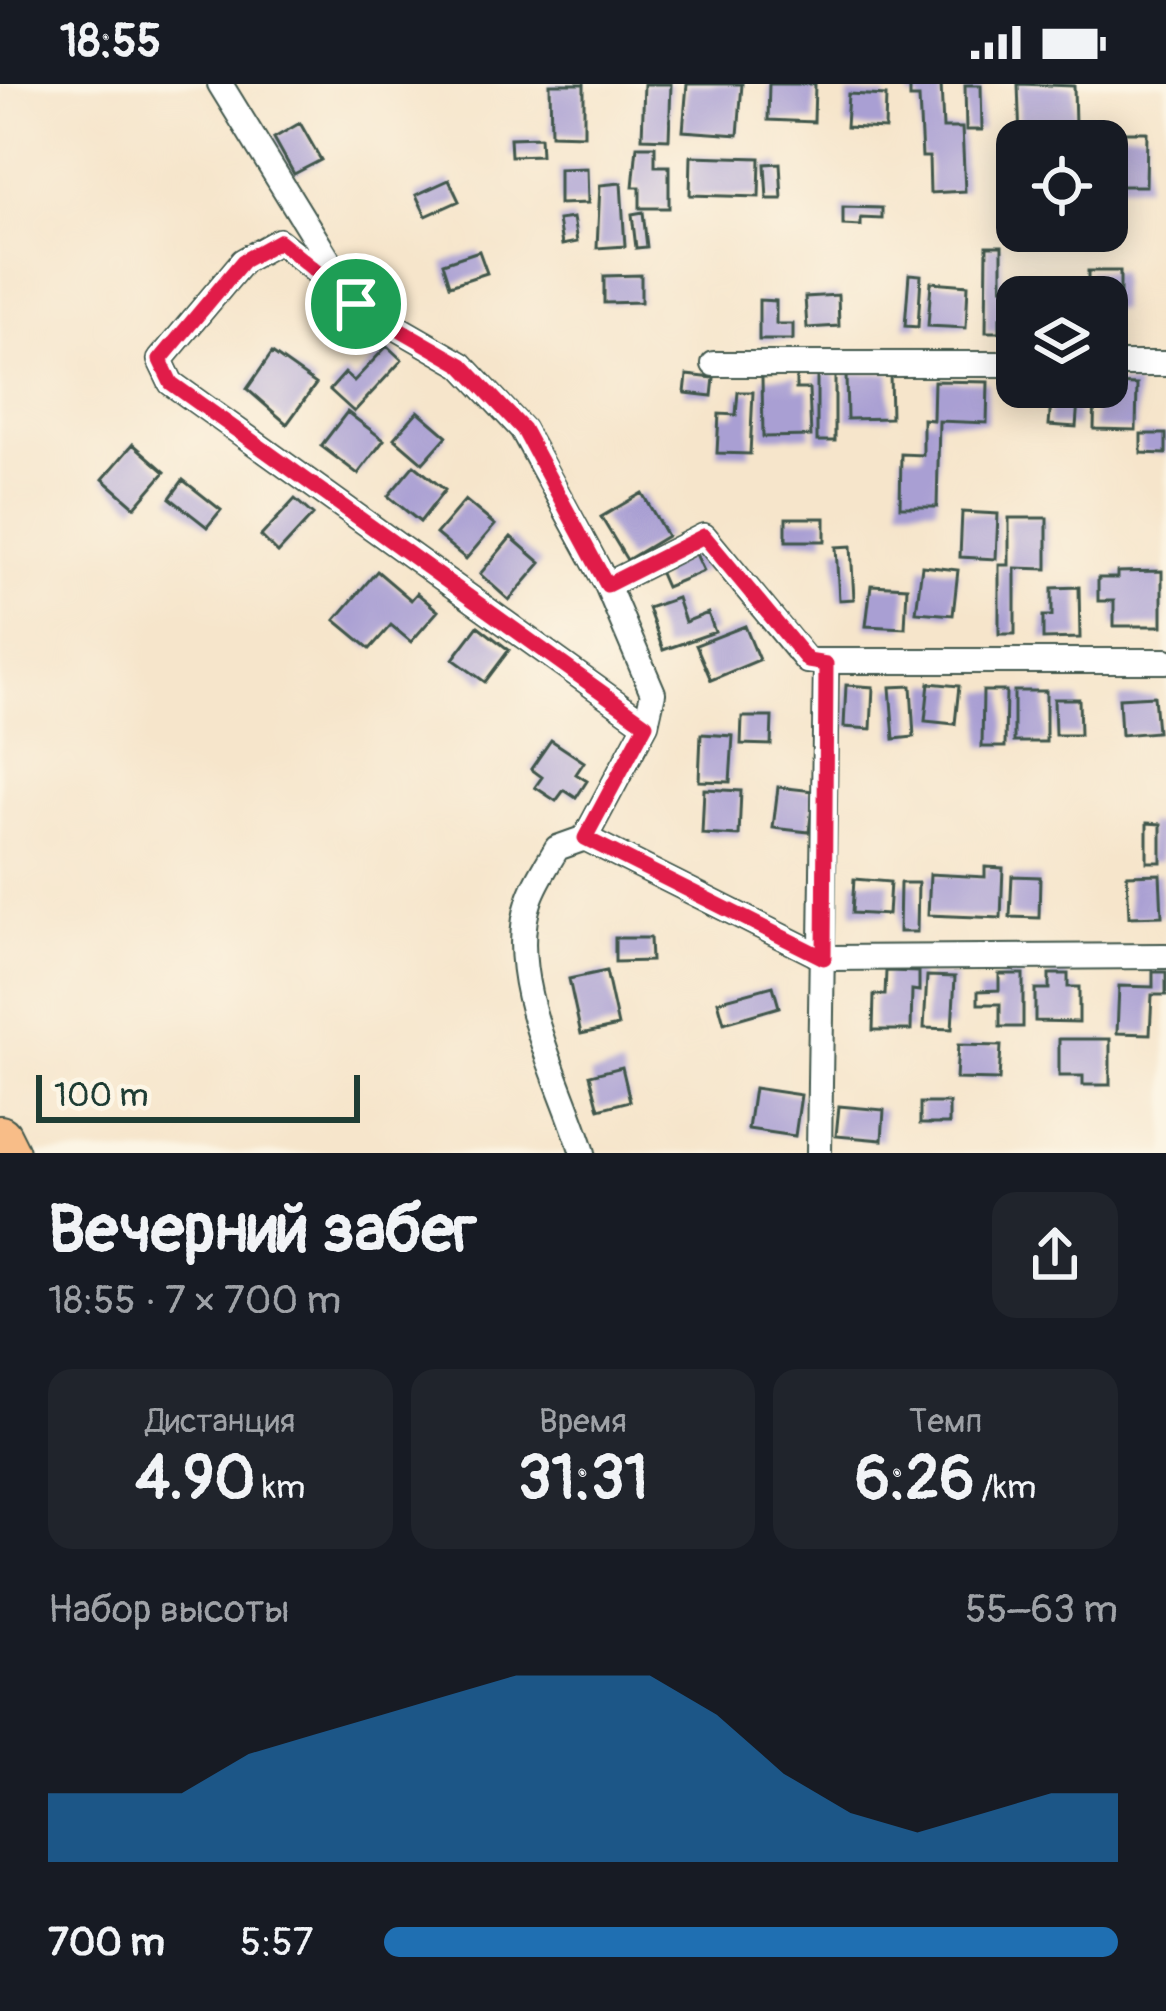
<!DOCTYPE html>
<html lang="ru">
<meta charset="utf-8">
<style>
:root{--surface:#171b24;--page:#20242c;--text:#f1f3f6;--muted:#9ea1a6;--accent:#1f6fb2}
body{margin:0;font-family:Pangolin,sans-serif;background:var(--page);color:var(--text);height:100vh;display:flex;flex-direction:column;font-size:45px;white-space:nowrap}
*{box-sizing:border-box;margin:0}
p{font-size:39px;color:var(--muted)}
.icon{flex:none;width:66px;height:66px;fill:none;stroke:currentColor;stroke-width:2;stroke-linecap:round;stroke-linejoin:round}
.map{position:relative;height:1069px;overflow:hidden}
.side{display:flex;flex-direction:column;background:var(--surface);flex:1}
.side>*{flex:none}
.controls{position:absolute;left:996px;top:36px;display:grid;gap:24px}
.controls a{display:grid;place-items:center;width:132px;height:132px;border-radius:24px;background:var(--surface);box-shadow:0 6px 30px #0003;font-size:60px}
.scale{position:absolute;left:36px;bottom:30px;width:324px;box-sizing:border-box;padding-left:12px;border:6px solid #1f3d34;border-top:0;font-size:33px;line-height:42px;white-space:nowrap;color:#1f3d34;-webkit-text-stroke:9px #fcf5e5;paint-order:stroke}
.pin{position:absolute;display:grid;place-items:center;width:102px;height:102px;color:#fff;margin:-51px;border:6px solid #fff;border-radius:50%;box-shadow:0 3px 12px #0007}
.round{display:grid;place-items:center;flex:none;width:126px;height:126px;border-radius:24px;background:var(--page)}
.head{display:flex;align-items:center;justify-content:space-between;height:204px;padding:0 48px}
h1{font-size:66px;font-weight:700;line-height:90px}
.metrics{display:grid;grid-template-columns:repeat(3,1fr);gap:18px;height:204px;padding:12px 48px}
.metrics div{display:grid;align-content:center;border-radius:24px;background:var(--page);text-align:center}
.metrics b{font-size:60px;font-weight:700}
.metrics small{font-size:33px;font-weight:400}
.metrics p{font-size:33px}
.chart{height:336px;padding:24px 48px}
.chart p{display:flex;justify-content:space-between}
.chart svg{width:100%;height:216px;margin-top:12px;fill:var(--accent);opacity:.7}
ul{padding:0 48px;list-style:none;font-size:39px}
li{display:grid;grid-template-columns:192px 144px 1fr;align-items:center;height:90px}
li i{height:30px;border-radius:15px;background:var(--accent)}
.status{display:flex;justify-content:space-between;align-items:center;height:84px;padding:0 60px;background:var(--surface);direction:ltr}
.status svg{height:33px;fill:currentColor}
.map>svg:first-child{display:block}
</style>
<div class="status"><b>18:55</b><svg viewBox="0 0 49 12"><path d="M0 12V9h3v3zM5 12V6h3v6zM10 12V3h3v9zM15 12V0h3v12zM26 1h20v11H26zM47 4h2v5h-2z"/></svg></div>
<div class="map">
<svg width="1166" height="1069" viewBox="0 0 1166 1069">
<rect width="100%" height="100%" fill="#fcf5e5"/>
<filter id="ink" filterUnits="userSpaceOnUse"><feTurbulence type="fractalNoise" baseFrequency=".00833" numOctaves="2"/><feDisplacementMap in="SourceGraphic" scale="24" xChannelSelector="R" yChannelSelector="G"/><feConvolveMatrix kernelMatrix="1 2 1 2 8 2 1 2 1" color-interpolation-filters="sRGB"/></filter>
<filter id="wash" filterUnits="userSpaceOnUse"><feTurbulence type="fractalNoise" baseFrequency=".004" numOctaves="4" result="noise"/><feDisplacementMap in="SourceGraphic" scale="48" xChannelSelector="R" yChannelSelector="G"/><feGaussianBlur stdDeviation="2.7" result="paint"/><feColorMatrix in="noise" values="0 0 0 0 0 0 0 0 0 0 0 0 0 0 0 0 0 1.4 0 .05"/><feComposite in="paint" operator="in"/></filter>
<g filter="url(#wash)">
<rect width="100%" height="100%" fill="#f6e5cb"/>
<g id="blocks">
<path fill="#a99fd3" d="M550,0h34v51l-33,-1z
M644,0h27l-2,55 -27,-1z
M687,0h55l-4,51 -55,-4z
M769,0h46l-1,38 -46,-2z
M910,0h31l2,44h19l3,63 -35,2 -1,-36h-7l-3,-59h-9z
M1018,0l56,2 1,40 -26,1 1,14h-30z
M965,1h16l1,45h-16z
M848,10l38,2 -1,33 -39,-2z
M300,39l21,37 -27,14 -20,-36z
M1108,48h39l-1,54h-38z
M540,53l1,18 -30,1 -1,-18z
M637,62h18v20h14v42h-29v-21h-7z
M691,72l69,2 -1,39 -69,-2z
M780,79l2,36h-15l-2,-35z
M587,84l1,35 -29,1v-35z
M449,96l10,21 -33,15 -10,-21z
M621,99l4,63 -28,2 3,-63z
M843,123l39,1v11l-21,-1v8l-18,-1z
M643,128l4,35 -11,1 -4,-34z
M573,134l4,24 -15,3 -4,-25z
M987,162h15v41h19l-4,32 -17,-1v14h-14z
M479,167l8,22 -37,12 -7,-22z
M1088,187h32v39h-13v-13h-19z
M909,190l12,1 -3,52 -13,-1z
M641,191v27l-37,1v-27z
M931,198l37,3 -2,43 -38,-2z
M838,211l1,31 -32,2 -2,-31z
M759,216l17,1v23h17v16h-34z
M387,262l15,14 -48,52 -24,-22 15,-17 9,8z
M272,269l44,31 -29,40 -40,-35z
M890,289l1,45 -44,1 -1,-45z
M817,290h18v67h-18z
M687,291l27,3 -2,18 -27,-3z
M796,292v13h13l2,47 -48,1 -1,-60z
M934,297l54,1 -1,41 -48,-2 -2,86h-37l1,-53 22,1v-36l10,1z
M1107,300l30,1 -1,45 -42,-1 1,-42z
M1079,303l-3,40 -27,-2 3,-36z
M738,308h15l-3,62 -33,-1 2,-39 17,1z
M418,327l29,25 -24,27 -29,-25z
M347,328l37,28 -26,34 -37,-28z
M1141,350h25v20l-25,-1z
M133,360l32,28 -30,35 -32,-28z
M414,381l31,25 -25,32 -32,-26z
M183,396l38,30 -14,17 -37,-29z
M642,409l25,43 -40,24 -26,-43z
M295,415l18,16 -35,38 -17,-17z
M465,416l30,25 -29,34 -30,-25z
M962,428l36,2 -2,45 -36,-2z
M786,434h39v23h-39z
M1009,434h38v51l-32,-1v66h-16v-69h10z
M511,453l30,26 -32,37 -29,-26z
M851,462l3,53 -15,1 -3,-53z
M696,470l8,17 -38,16 -7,-16z
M922,482l36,4 -5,45 -37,-3z
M377,487l34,29 6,-7 21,18 -27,31 -20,-17 -21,24 -35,-29z
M1162,487v55h-48v-25h-16v-23h19v-6z
M871,501l36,2 -2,41 -39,-2z
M1079,503l1,51 -37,1v-23h9v-28z
M677,514l8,24 23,-9 7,19 -52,18 -15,-42z
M478,542l31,24 -24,32 -32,-23z
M745,542l14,34 -48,20 -15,-35z
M929,599l30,3 -4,38 -30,-3z
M846,601l27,2 -2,42 -27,-2z
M911,602l3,51 -20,2 -4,-52z
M983,607h23l-1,56h-23z
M1014,607h32v51h-32z
M1154,612l3,36 -36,3 -2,-37z
M1054,615h25l1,36h-25z
M742,633h30l-1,28 -30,-1z
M701,650l32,2 -3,46 -31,-1z
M551,656l33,22 -8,12 11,7 -11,17 -12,-8 -8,11 -21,-14 7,-10 -11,-8z
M778,703l36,4 -5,41 -36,-4z
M704,705l37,2 -2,45 -37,-2z
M1147,739l14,1v38h-14z
M985,783l18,1 -2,50 -73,-3 2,-41 55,3z
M1160,790l2,42 -33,1 -2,-42z
M1012,792l28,1 -1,41 -29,-1z
M854,795l36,3 -2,33 -36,-2z
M900,799h18l-1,49h-18z
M615,854h35l1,23 -36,1z
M606,887l12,55 -37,8 -12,-55z
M886,887l33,1v19l-7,-1 -1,40h-38l1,-35h11z
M1153,888h13v23h-14l-2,39 -33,-1 2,-47 34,1z
M999,890h24v53h-23v-23h-22v-13l21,-1z
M1049,890h19v13h11v35l-44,-1v-32h14z
M927,892l28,1 -3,52 -28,-1z
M773,902l6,21 -55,16 -6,-22z
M1059,955h51v46h-27v-9h-24z
M958,961l43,1 -2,34 -43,-1z
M622,983l8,34 -31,8 -9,-34z
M754,1004l47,7 -6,41 -47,-7z
M920,1019h29v21h-29z
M839,1022l45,4 -2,30 -46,-4z"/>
</g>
</g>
<g filter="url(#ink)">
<use href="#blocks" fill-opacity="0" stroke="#3f564b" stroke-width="3"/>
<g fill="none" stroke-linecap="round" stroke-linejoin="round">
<defs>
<path id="street" d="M220,0l125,203
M714,280h303
M1107,280h59
M607,501l-85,-156 -60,-64 -106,-61 -77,-63 -36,20 -83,99 11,23 475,341
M1166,577h-359l-103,-125 -97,49 46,108 -7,31 -61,114 239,120 342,-2
M583,1069c-22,-72 -80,-177 -53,-254 6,-18 18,-35 27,-51l28,-10
M819,1069l7,-489"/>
<path id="highway" d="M0,1053l8,16"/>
</defs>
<use href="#street" stroke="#3f564b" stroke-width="28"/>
<use href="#highway" stroke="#3f564b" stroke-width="46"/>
<use href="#street" stroke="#fff" stroke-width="24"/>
<use href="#highway" stroke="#f8bd88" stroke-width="42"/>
</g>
</g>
<g fill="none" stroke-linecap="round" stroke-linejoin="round" filter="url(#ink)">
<defs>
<path id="route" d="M279,157l77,63 106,61 61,64 84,156 97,-49 104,125 18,3 -2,294 -239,-120 61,-114 -475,-341 -11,-23 83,-99z"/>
</defs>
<use href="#route" stroke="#fff" stroke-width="24"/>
<use href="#route" stroke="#e11d48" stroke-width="15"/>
</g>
</svg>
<div class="controls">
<a><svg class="icon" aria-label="locate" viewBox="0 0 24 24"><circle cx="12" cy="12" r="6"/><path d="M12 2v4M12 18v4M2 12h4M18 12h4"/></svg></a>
<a><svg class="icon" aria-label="layers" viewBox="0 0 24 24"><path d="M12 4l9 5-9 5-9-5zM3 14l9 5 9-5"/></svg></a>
</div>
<div class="scale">100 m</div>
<div class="pin" style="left:356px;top:220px;background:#1e9e55"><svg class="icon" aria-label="arrive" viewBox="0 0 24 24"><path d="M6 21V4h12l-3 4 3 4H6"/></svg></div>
</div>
<section class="side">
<div class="head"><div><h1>Вечерний забег</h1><p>18:55 · 7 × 700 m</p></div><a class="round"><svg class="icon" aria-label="share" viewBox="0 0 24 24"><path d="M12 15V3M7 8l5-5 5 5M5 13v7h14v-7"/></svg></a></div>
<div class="metrics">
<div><p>Дистанция</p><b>4.90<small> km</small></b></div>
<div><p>Время</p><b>31:31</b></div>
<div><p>Темп</p><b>6:26<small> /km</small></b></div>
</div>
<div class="chart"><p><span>Набор высоты</span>55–63 m</p>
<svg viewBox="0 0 160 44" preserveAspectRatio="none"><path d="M0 44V30L10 30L20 30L30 22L40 18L50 14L60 10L70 6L80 6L90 6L100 14L110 26L120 34L130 38L140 34L150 30L160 30V44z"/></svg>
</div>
<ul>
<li><b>700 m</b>5:57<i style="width:100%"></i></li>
</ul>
</section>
